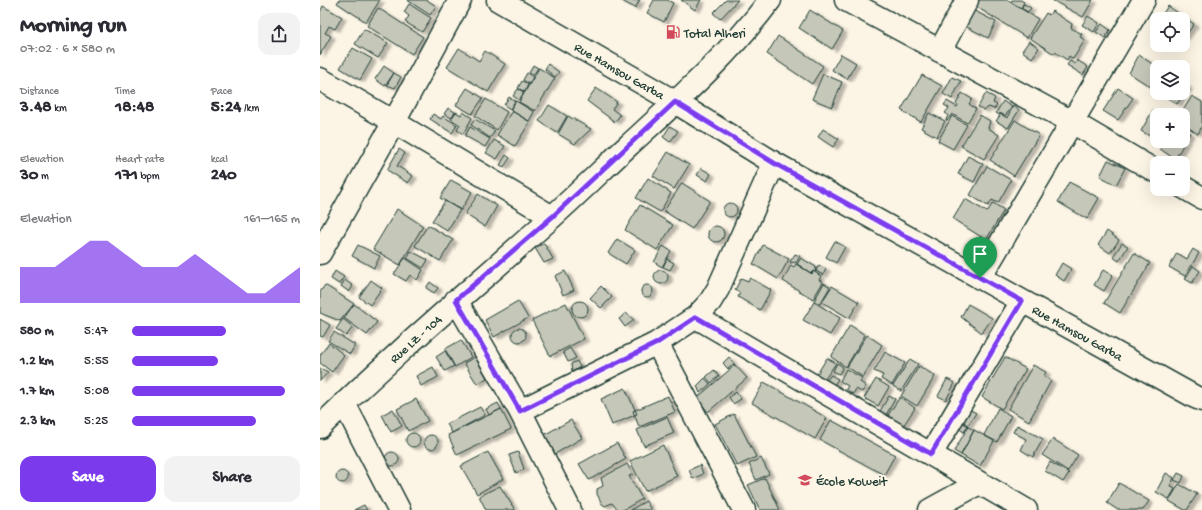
<!DOCTYPE html>
<meta charset="utf-8">
<style>
:root{--surface:#fff;--page:#f2f2f3;--text:#2b2b33;--muted:#7c7c81;--accent:#7c3aed}
body{margin:0;font-family:"Gochi Hand",sans-serif;background:var(--page);color:var(--text);height:100vh;display:flex;flex-direction:column;font-size:15px;white-space:nowrap}
*{box-sizing:border-box;margin:0}
p{font-size:13px;color:var(--muted)}
.icon{flex:none;width:22px;height:22px;fill:none;stroke:currentColor;stroke-width:2;stroke-linecap:round;stroke-linejoin:round}
.map{position:relative;flex:1;overflow:hidden}
.drawer{display:flex;flex-direction:column;background:var(--surface);width:320px}
.drawer>*{flex:none}
.fabs{position:absolute;left:830px;top:12px;display:grid;gap:8px}
.fabs a{display:grid;place-items:center;width:40px;height:40px;border-radius:8px;background:var(--surface);box-shadow:0 4px 16px #0002;font-size:20px}
.pin{position:absolute;display:grid;place-items:center;width:34px;height:34px;color:#fff;margin:-41px -17px;border-radius:50% 50% 50% 0;rotate:-45deg;box-shadow:0 0 4px #0007}
.pin .icon{rotate:45deg}
.round{display:grid;place-items:center;flex:none;width:42px;height:42px;border-radius:12px;background:var(--page)}
.summary{display:flex;align-items:center;justify-content:space-between;height:68px;padding:0 20px}
h1{font-size:22px;font-weight:700;line-height:30px}
.stats{display:grid;grid-template-columns:repeat(3,1fr);gap:6px;height:68px;padding:4px 20px}
.stats div{display:grid;align-content:center}
.stats b{font-size:17px;font-weight:700}
.stats small{font-size:11px;font-weight:400}
.stats p{font-size:11px}
.chart{height:112px;padding:8px 20px}
.chart p{display:flex;justify-content:space-between}
.chart svg{width:100%;height:72px;margin-top:4px;fill:var(--accent);opacity:.7}
.button{display:flex;gap:8px;margin-top:auto;padding:8px 20px}
.button a{flex:1;height:46px;border-radius:12px;background:var(--accent);color:#fff;font-size:16px;font-weight:700;line-height:46px;text-align:center}
.button a+a{background:var(--page);color:var(--text)}
ul{padding:0 20px;list-style:none;font-size:13px}
li{display:grid;grid-template-columns:64px 48px 1fr;align-items:center;height:30px}
li i{height:10px;border-radius:5px;background:var(--accent)}
main{display:flex;flex:1;min-height:0}
.map>svg:first-child{display:block}
</style>
<main>
<section class="drawer">
<div class="summary"><div><h1>Morning run</h1><p>07:02 · 6 × 580 m</p></div><a class="round"><svg class="icon" aria-label="share" viewBox="0 0 24 24"><path d="M12 15V3M7 8l5-5 5 5M5 13v7h14v-7"/></svg></a></div>
<div class="stats">
<div><p>Distance</p><b>3.48<small> km</small></b></div>
<div><p>Time</p><b>18:48</b></div>
<div><p>Pace</p><b>5:24<small> /km</small></b></div>
</div>
<div class="stats">
<div><p>Elevation</p><b>30<small> m</small></b></div>
<div><p>Heart rate</p><b>171<small> bpm</small></b></div>
<div><p>kcal</p><b>240</b></div>
</div>
<div class="chart"><p><span>Elevation</span>161–165 m</p>
<svg viewBox="0 0 160 44" preserveAspectRatio="none"><path d="M0 44V22L10 22L20 22L30 14L40 6L50 6L60 14L70 22L80 22L90 22L100 14L110 22L120 30L130 38L140 38L150 30L160 22V44z"/></svg>
</div>
<ul>
<li><b>580 m</b>5:47<i style="width:56%"></i></li>
<li><b>1.2 km</b>5:55<i style="width:51%"></i></li>
<li><b>1.7 km</b>5:08<i style="width:91%"></i></li>
<li><b>2.3 km</b>5:25<i style="width:74%"></i></li>
</ul>
<div class="button"><a>Save</a><a>Share</a></div>
</section>
<div class="map">
<svg width="882" height="510" viewBox="0 0 882 510">
<defs>
<filter id="shadow"><feDropShadow dx="4.5" dy="2.5" stdDeviation="1" flood-color="#0004"/></filter>
</defs>
<rect width="100%" height="100%" fill="#fcf5e5"/>
<filter id="ink" filterUnits="userSpaceOnUse"><feTurbulence type="fractalNoise" baseFrequency=".025" numOctaves="2"/><feDisplacementMap in="SourceGraphic" scale="8" xChannelSelector="R" yChannelSelector="G"/><feConvolveMatrix kernelMatrix="1 2 1 2 8 2 1 2 1" color-interpolation-filters="sRGB"/></filter>
<g filter="url(#ink)">
<path fill="#c5c7b9" stroke="#1f3d34" filter="url(#shadow)" d="M19,0h41l-14,22 -29,-19z
M87,0h20l9,6 -6,9z
M300,0h20l-5,8z
M334,0h13l6,3 -9,19 -17,-9z
M361,0h20l-6,10z
M406,0h12l-18,19 -7,-6z
M658,0h29l31,19 -11,19 -52,-32z
M692,0h9l3,2 -3,6 -10,-6z
M732,0h41l-10,17z
M89,4l22,14 -9,14 -17,-10 4,-6 -5,-4z
M704,4l7,4 -3,4 -7,-4z
M3,6l19,11 -7,12 -6,-3 -4,7 6,3 -11,19v-43z
M848,6l26,18 -10,14 -1,-1v-18h-24z
M58,8l45,29 -11,17 -45,-28z
M651,9l25,13 -8,16 -25,-13z
M490,10l33,21 -11,18 -33,-21z
M732,11l20,13 -1,4 11,6 -2,3 5,3 -12,19 -4,-3 -2,4 -12,-8 -1,2 -24,-16 16,-25 3,2z
M768,16l11,7 -5,9 -12,-7z
M782,24l8,6 -5,8 -9,-6z
M44,29l24,14 -10,15 -23,-14z
M458,36l45,30 -11,18 -45,-30z
M709,41l10,7 -7,10 -10,-7z
M33,48l19,11 -12,21 -20,-12z
M139,48l20,13 6,-10 20,13 -17,28 -41,-25z
M521,54l15,9 -9,16 -15,-9z
M819,55l18,12v24l-28,-18z
M757,60l11,7 -5,8 -16,-10 3,-4 5,3z
M228,64l11,8 -4,5 -10,-8z
M213,65l5,3 -5,7 -4,-2z
M64,66l10,7 -9,13 -10,-7z
M219,68l16,10 -20,33 -16,-9z
M74,73l7,4 -6,11 -8,-3z
M207,73l6,4 -4,7 -6,-4z
M503,74l19,8 -10,25 -20,-8z
M602,75l20,11 -21,36 -20,-12z
M632,77l9,4 -9,18 -9,-5z
M202,81l6,3 -3,8 -7,-4z
M863,83l5,4 -11,17 -17,-11h23z
M147,88l16,10 -11,16 -16,-9z
M276,88l21,14 -5,7 8,6 -5,7 -28,-21z
M798,88l15,10 -15,22 -15,-9z
M198,89l6,3 -5,8 -6,-4z
M642,93l10,6 -3,5 7,5 -9,14 -15,-9 -5,7 -1,-1 2,-5 -3,-2 4,-5 -5,-3 3,-4 10,6 1,-2 -2,-1z
M666,93l9,5 -2,5 4,2 -3,4 -5,-2 -5,3 -6,-3z
M872,96l10,6v24l-4,8 -15,-10v-9h-3z
M189,97l6,4 -5,8 -6,-4z
M166,99l21,13 -10,18 -22,-14z
M196,101l18,11 -5,9 -19,-11z
M683,101l9,6 -7,9 -5,-3 -1,2 -3,-2z
M229,105l18,11 -10,17 -18,-12z
M693,106l6,4 -11,18 -12,-7 5,-7 6,4z
M128,108l7,4 -3,6 -8,-4z
M833,110l7,5h-3v25l-16,-9z
M192,111l18,11 -15,24 -18,-11z
M136,112l5,3 2,-3 9,6 -9,16 -6,-4 3,-5 -9,-6z
M609,113l16,8 -8,16 -16,-9z
M113,114l8,5 2,-3 14,9 -5,8 -22,-14z
M660,115l10,6 -2,7 11,7 -15,24 -23,-13z
M248,116l23,13 -16,15 -17,-10z
M632,116l15,9 -14,24 -15,-8z
M155,119l20,12 -5,7 -19,-13z
M695,120l24,15 -25,41 -24,-16z
M350,126l8,5 -8,11 -7,-5z
M150,127l20,12 -5,8 -20,-11z
M503,129l16,10 -6,8 -15,-10z
M863,129l7,4 -15,26 -15,-10 5,-8h18z
M174,140l11,6 -8,13 -11,-6z
M79,149l6,4 -8,13 16,10 -5,7 -21,-13z
M348,152l21,13 -15,24 -21,-13z
M186,155l4,3 -6,9 -4,-2z
M648,156l15,8 -9,18 -16,-8z
M788,160l17,8 -9,17 -16,-9z
M667,166l24,14 -13,23 -6,-3 -4,6 -18,-11z
M381,168l10,6 -4,7 -10,-6z
M328,178l23,15 -11,19 -24,-14z
M131,180l21,12 -11,18 -21,-12z
M749,182l30,16 -12,21 -29,-17z
M362,183l28,18 -18,28 -28,-18z
M158,194l19,12 -12,21 -20,-13z
M645,199l22,13 6,-9 11,7 -18,30 -33,-21z
M125,201l15,9 -13,21 -15,-10z
M403 210a7 7 0 1 1 14 0a7 7 0 1 1-14 0Z
M320,205l33,20 -16,25 -32,-20z
M77,209l26,17 -23,39 -27,-16z
M108,225l25,15 -13,21 -25,-15z
M388 234a8 8 0 1 1 16 0a8 8 0 1 1-16 0Z
M787,231l12,9 -9,13 -12,-8z
M297,239l18,11 -9,14 -18,-11z
M515,241l10,6 -9,16 -10,-6z
M224,243l9,16 -9,4 -9,-15z
M802,243l6,3 -9,15 -6,-4z
M38,245l22,11 -6,12 -22,-12z
M443,245l26,14 -11,20 -25,-15z
M343,246l8,5 -9,16 -8,-5z
M873,249l6,4 -14,23 -16,-9 8,-14 10,6z
M91,251l17,9 -5,8 -16,-10z
M814,253l16,10 -30,50 -16,-10z
M475,254l5,2 -4,7 -2,-1 -3,1 -1,-1z
M85,258l18,12 -6,10 -7,-5 -4,6 -12,-7z
M481,258l15,9 -1,5 -2,-1 -2,2 -14,-9z
M347,259l7,4 -4,7 -7,-3z
M742,263l9,6 -7,12 -9,-6z
M476,264l16,10 1,-3 8,5 -2,4 4,2 -10,17 -30,-18 8,-16 3,2z
M499,265l7,4 -3,6 -7,-4z
M873,266l7,5 -8,12 -7,-4z
M334 277a7 7 0 1 1 14 0a7 7 0 1 1-14 0Z
M783,270l10,5 -9,16 -10,-6z
M15,271l9,6 -5,7 -8,-5z
M245,271l9,19 -11,5 -8,-19z
M421,278l7,3 2,-3 21,12 -11,20 -22,-13 2,-4 -5,-3z
M25,280l8,6 -4,6 -8,-6z
M51,280l11,8 -12,17 -11,-8z
M110,282l8,6 -4,5 -8,-5z
M504,283l6,4 -10,17 -6,-3z
M321 291a6 6 0 1 1 12 0a6 6 0 1 1-12 0Z
M5,285l29,19 -14,17 -20,-8v-21z
M281,286l11,11 -11,11 -11,-10z
M512,286l27,16 -10,16 -27,-16z
M252 309a8 8 0 1 1 16 0a8 8 0 1 1-16 0Z
M198,301l10,17 -34,19 -9,-17z
M494,302l26,16 -10,17 -27,-15z
M246,303l18,36 -34,17 -18,-36z
M34,304l23,18 -10,13 -23,-17z
M648,304l24,14 -10,15 -21,-16z
M306,313l8,7 -9,7 -6,-8z
M0,319l10,6 -7,12 -3,-1z
M23,319l10,8 -7,9 -10,-7z
M530,325l15,10 -19,32 -15,-10z
M192 335a7 7 0 1 1 14 0a7 7 0 1 1-14 0Z
M14,332l21,13 -5,9 -22,-13z
M547,335l15,10 -19,32 -16,-10z
M141,340l10,17 -16,10 -10,-18z
M9,343l15,12 -12,17 -12,-9v-8z
M250,348l6,10 -8,4 -5,-10z
M125,351l9,15 -9,5 -9,-14z
M565,352l20,11 -13,22 -11,-6 2,-4 -9,-4z
M155,357l12,21 -10,6 -13,-21z
M409,357l5,7 -6,5 -5,-6z
M685,357l21,12 -24,40 -20,-12z
M507,358l9,5 -11,16 -8,-5z
M590,359l8,5 -17,27 -8,-5z
M257,361l3,6 -8,5 -1,-8z
M517,363l6,4 -4,7 -6,-3z
M415,365l12,13 -39,34 -11,-14z
M713,365l13,7 -2,4 7,5 -22,40 -21,-12z
M599,366l16,10 -18,30 -16,-10z
M113,367l5,10 -17,9 -5,-10z
M0,368l8,4 -8,9z
M526,369l16,9 -2,4 6,4 -4,6 -6,-3 -3,5 -7,-5 2,-3 -8,-5z
M394,370l5,6 -8,7 -5,-6z
M511,375l7,4 -4,6 -7,-5z
M385,378l5,6 -10,9 -3,-7z
M556,379l13,8 -11,19 -14,-8z
M627,379l8,4 -9,17 -8,-4z
M444,382l63,36 -12,21 -63,-36z
M305,388l12,26 -25,11 -11,-26z
M416,392l5,7 -8,5 -4,-7z
M348,396l7,16 -36,15 -6,-16z
M569,396l6,3 -9,16 -6,-4z
M580,397l15,11 -12,18 -15,-11z
M96,399l12,22 -20,10 -11,-22z
M178,403l3,6 -12,6 -3,-6z
M160,407l5,8 -33,18 -5,-9z
M678,408l13,8 -14,26 -13,-7z
M73,409l9,17 -11,6 -9,-17z
M181,409l10,20 -54,26 -9,-20z
M649,409l7,4 -8,12 -6,-4z
M414,414l22,43 -19,9 -22,-42z
M347,417l7,16 -30,13 -7,-16z
M251,420l11,18 -27,16 -11,-19z
M511,420l64,35 -11,20 -64,-35z
M642,422l6,4 -4,6 -6,-4z
M697,425l26,14 -10,18 -12,-7 5,-11 -13,-7z
M648,427l6,3 -13,25 -7,-4z
M654,430l20,11 -14,25 -19,-11z
M86 440a7 7 0 1 1 14 0a7 7 0 1 1-14 0Z
M104 442a7 7 0 1 1 14 0a7 7 0 1 1-14 0Z
M733,439l25,16 -10,16 -26,-16z
M297,443l9,16 -37,21 -10,-16z
M343,445l14,31 -32,15 -15,-30z
M65 459a7 7 0 1 1 14 0a7 7 0 1 1-14 0Z
M168,452l15,27 -26,15 -16,-28z
M198,452l6,17 -8,4 -7,-18z
M441,458l8,16 -13,6 -7,-16z
M730,462l19,11 -6,9 -18,-11z
M307,464l6,10 -4,2 13,23 -19,11h-5l-6,-7 -7,3 -3,-2 -5,-10v-5l6,-3 -2,-8z
M380,465l3,9 -10,5 -4,-9z
M16 477a6 6 0 1 1 12 0a6 6 0 1 1-12 0Z
M846,473l8,5 -4,8 5,3 -6,10 -13,-7z
M858,473l6,3 -3,7 -7,-3z
M445,478l15,32h-20l-12,-25z
M799,483l30,18 -6,9h-25l-11,-7z
M859,484l18,10 -10,16h-2l-16,-9z
M180,486l15,24h-29l-7,-14z
M326,501l5,9h-21z
M44,505l3,5h-13z"/>
<g fill="none" stroke-linecap="round" stroke-linejoin="round">
<defs>
<path id="minor" d="M178,0l177,102 99,61 421,234 7,3
M526,0l226,122 85,50
M620,51l27,-51
M0,79l74,43 158,95
M863,187l19,11
M0,253l74,-131 66,-122
M660,278l164,-278
M136,300l64,111 50,99
M376,317l330,193
M337,343l87,167
M24,403l55,107
M200,411l137,-68 39,-26 14,-15 8,-13 56,-126
M0,427c74,-73 154,-140 231,-209 27,-24 52,-49 78,-73 49,-45 101,-91 141,-145
M611,454l91,-153
M610,510l49,-27"/>
</defs>
<use href="#minor" stroke="#1f3d34" stroke-width="25"/>
<use href="#minor" stroke="#fcf5e5" stroke-width="22"/>
</g>
</g>
<g fill="none" stroke-linecap="round" stroke-linejoin="round" filter="url(#ink)">
<defs>
<path id="route" d="M355,102l99,61 248,138 -91,153 -235,-137 -39,26 -137,68 -64,-111 96,-83z"/>
</defs>
<use href="#route" stroke="#fff" stroke-width="8"/>
<use href="#route" stroke="#7c3aed" stroke-width="5"/>
</g>
<defs>
<symbol id="fuel-bare" viewBox="-9 -9 18 18"><path d="M-5.5-6h7V0h2V4h1.3V-2.5L3-4.5l.8-.8L6-3V5H2.5V1h-1V6h-7ZM-4.2-4.7v3.2H.2V-4.7Z" fill="#d1495b" stroke="#fcf5e5" stroke-width="2.5" paint-order="stroke"/></symbol>
<symbol id="school-bare" viewBox="-9 -9 18 18"><path d="M0-5L7-2L0 1L-7-2ZM-4 1L0 2.5L4 1V4Q0 6-4 4Z" fill="#d1495b" stroke="#fcf5e5" stroke-width="2.5" paint-order="stroke"/></symbol>
</defs>
<g fill-rule="evenodd">
<use href="#fuel-bare" x="343" y="22" width="20" height="20"/>
<use href="#school-bare" x="475" y="470" width="20" height="20"/>
</g>
<g text-anchor="middle" stroke-width="4" stroke-linejoin="round" paint-order="stroke">
<g font-size="13" fill="#1f3d34" stroke="#fcf5e5" text-anchor="start">
<text x="364" y="37">Total Alheri</text>
<text x="496" y="485">École Koweit</text>
</g>
<g font-size="13" fill="#1f3d34" stroke="#fcf5e5">
<text transform="translate(300 70) rotate(30)" y="5">Rue Hamsou Garba</text>
<text transform="translate(758 332) rotate(29)" y="5">Rue Hamsou Garba</text>
<text transform="translate(95 338) rotate(-42)" y="5">Rue LZ - 104</text>
</g>
</g>
</svg>
<div class="fabs">
<a><svg class="icon" aria-label="locate" viewBox="0 0 24 24"><circle cx="12" cy="12" r="6"/><path d="M12 2v4M12 18v4M2 12h4M18 12h4"/></svg></a>
<a><svg class="icon" aria-label="layers" viewBox="0 0 24 24"><path d="M12 4l9 5-9 5-9-5zM3 14l9 5 9-5"/></svg></a>
<a>+</a>
<a>−</a>
</div>
<div class="pin" style="left:660px;top:278px;background:#1e9e55"><svg class="icon" aria-label="arrive" viewBox="0 0 24 24"><path d="M6 21V4h12l-3 4 3 4H6"/></svg></div>
</div>
</main>
